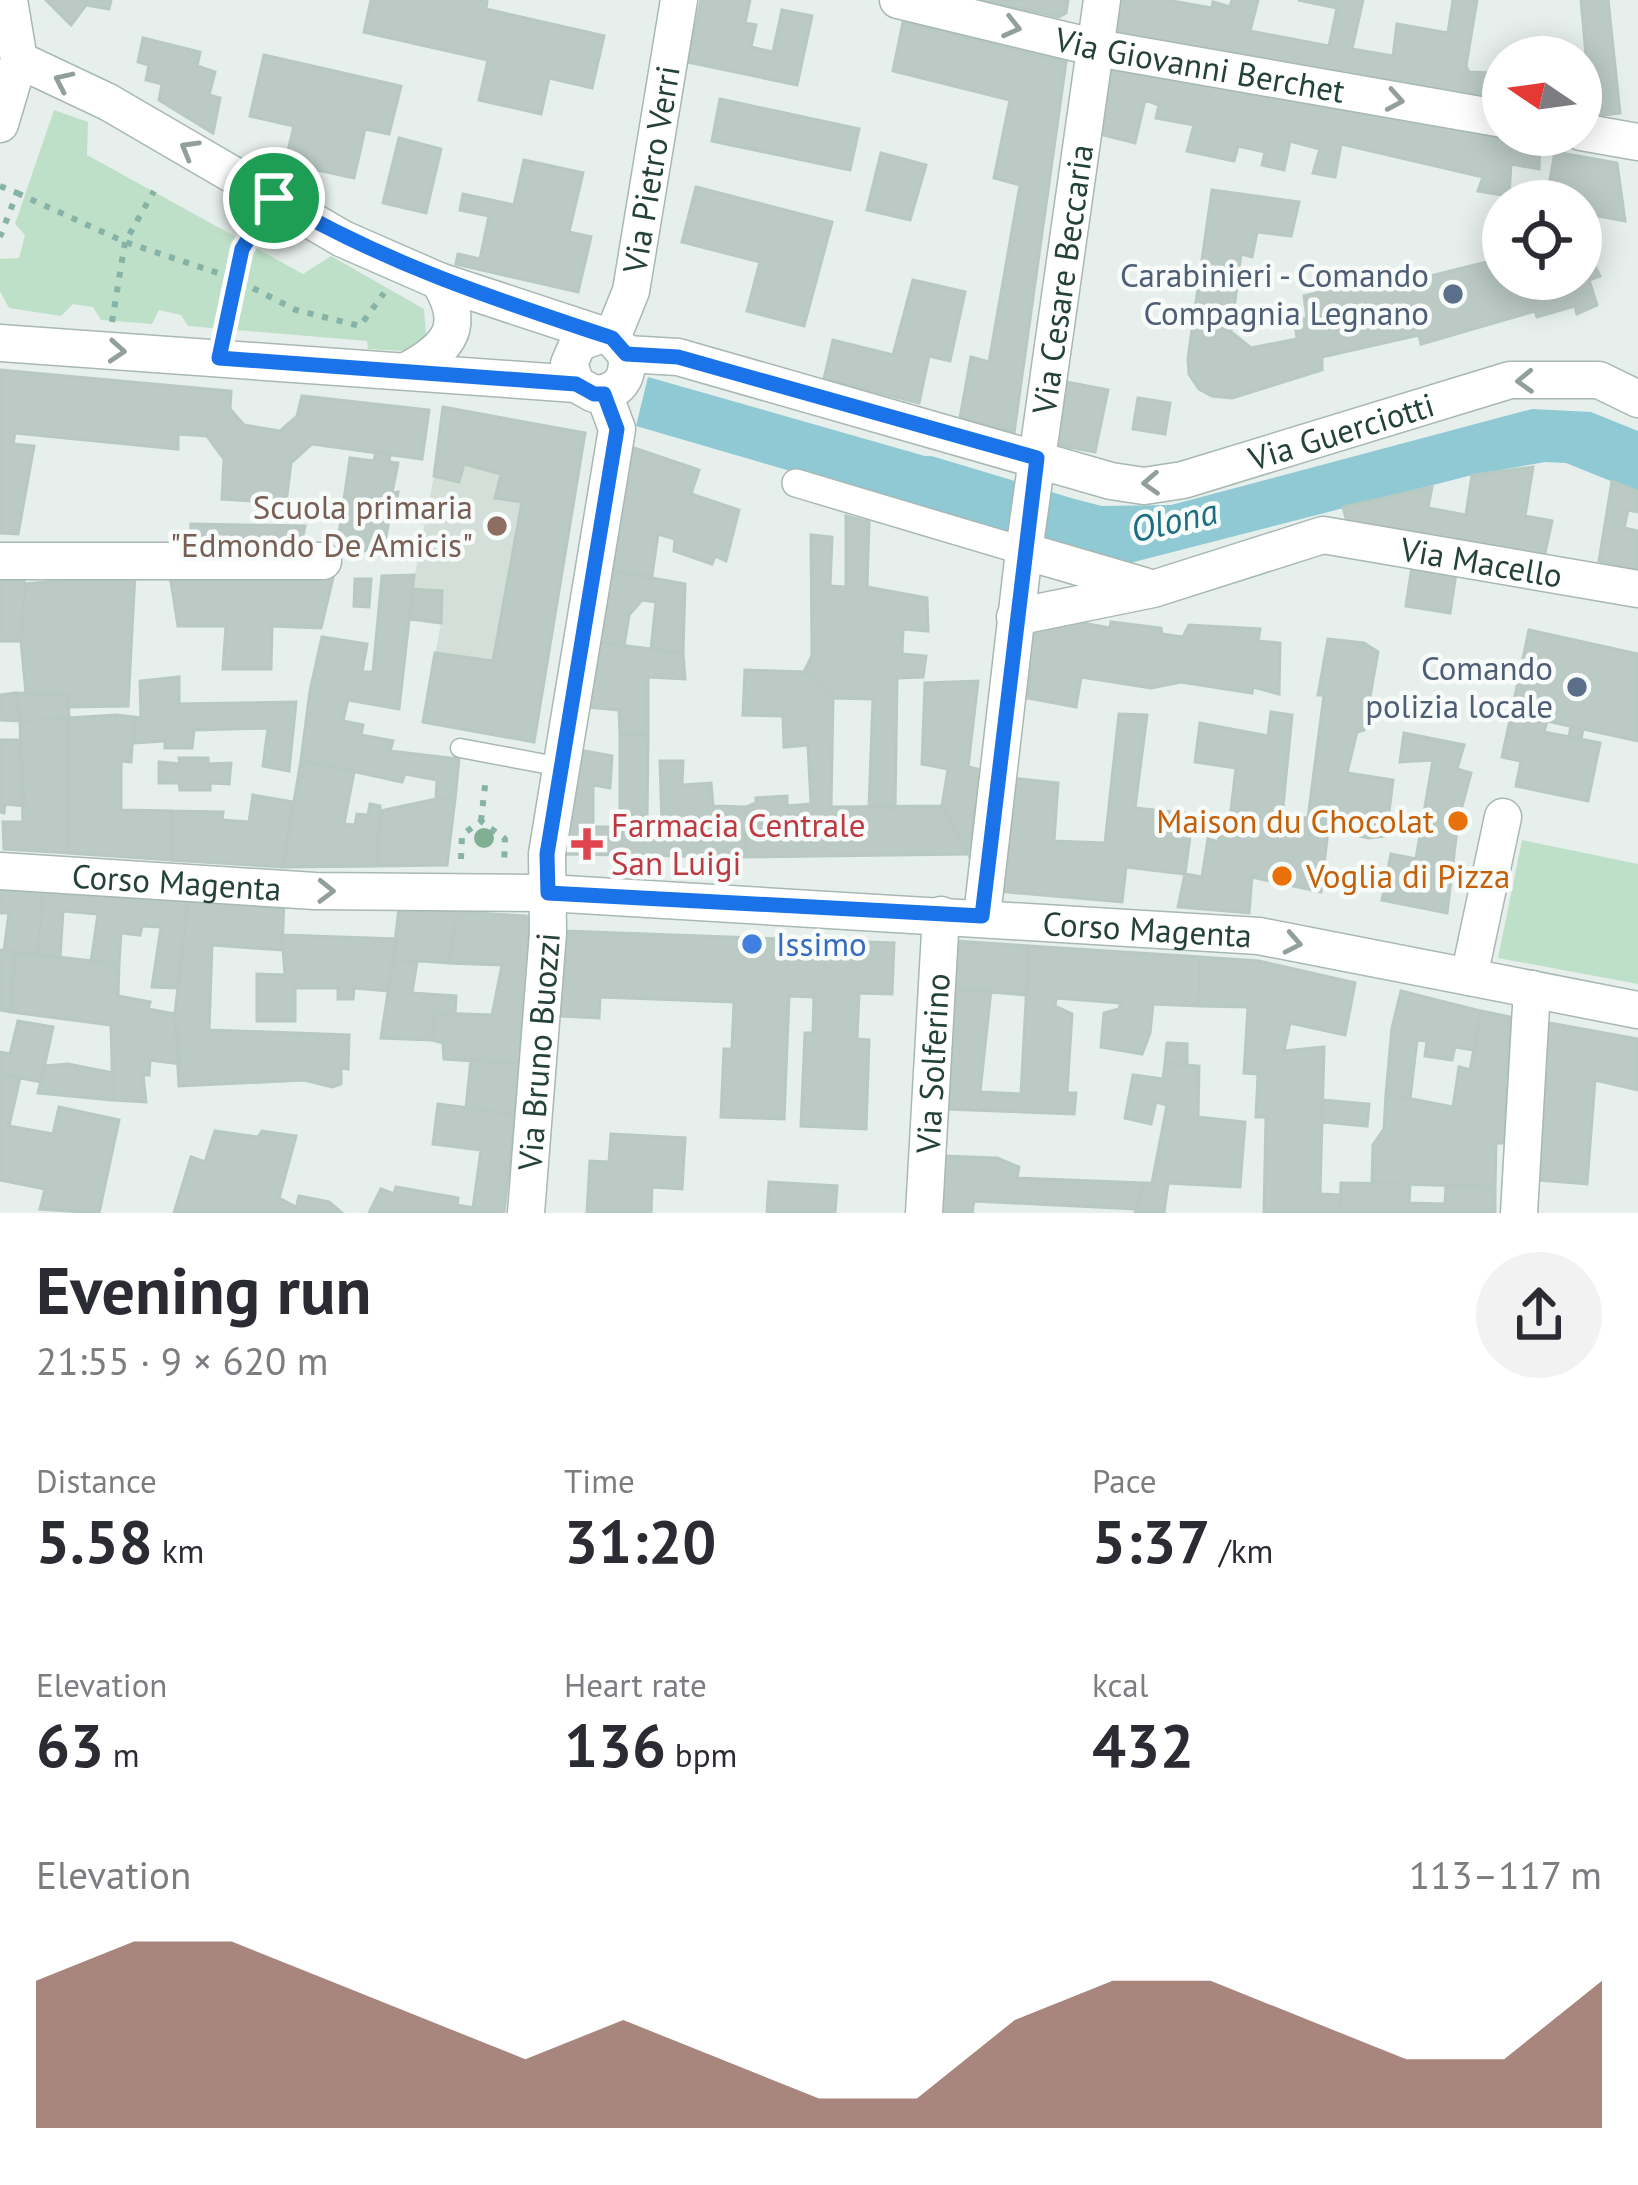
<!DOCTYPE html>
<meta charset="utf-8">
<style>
:root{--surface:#fff;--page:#f2f2f3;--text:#2b2b33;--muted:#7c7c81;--accent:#855347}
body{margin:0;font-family:"PT Sans",sans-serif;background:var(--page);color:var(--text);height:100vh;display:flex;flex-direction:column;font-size:45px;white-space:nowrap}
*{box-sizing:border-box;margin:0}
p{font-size:39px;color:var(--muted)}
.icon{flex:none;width:66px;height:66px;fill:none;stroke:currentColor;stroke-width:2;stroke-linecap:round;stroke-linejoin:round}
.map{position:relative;height:1213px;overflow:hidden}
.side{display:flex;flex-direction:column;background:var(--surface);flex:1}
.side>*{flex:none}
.needle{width:78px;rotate:283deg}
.buttons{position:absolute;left:1482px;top:36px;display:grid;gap:24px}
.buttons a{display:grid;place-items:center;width:120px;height:120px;border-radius:50%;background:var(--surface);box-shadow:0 6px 30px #0003;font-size:60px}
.pin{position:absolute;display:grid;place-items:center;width:102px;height:102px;color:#fff;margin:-51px;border:6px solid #fff;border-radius:50%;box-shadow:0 3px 12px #0007}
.round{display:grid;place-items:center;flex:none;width:126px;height:126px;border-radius:63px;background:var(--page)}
.headline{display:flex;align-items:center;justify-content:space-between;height:204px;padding:0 36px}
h1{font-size:66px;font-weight:600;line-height:90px}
.metrics{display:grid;grid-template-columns:repeat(3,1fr);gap:18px;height:204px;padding:12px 36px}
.metrics div{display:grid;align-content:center}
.metrics b{font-size:60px;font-weight:600}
.metrics small{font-size:33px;font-weight:400}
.metrics p{font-size:33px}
.chart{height:336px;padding:24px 36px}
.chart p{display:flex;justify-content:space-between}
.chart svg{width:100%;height:216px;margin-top:12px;fill:var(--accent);opacity:.7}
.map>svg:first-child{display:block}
</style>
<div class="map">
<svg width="1638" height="1213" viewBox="0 0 1638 1213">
<rect width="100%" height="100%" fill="#e6efeb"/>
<path fill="#d4dfda" d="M443,407l142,26 -51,309 -111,-20 18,-99v-31l-29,-3 22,-113z"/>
<path fill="#bfe0c8" d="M54,110l34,12 -1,33 216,119 28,-18 93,53 2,26 -22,16 -36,-2 -1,-8 -179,-15 -7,-11 -22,-5 -7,14 -51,-4 -8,-13 -20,-3 -12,12 -52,-8 -9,-17v-32l19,-1 6,-23 -10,-11z
M1522,840l116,24v120l-140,-26z"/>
<path fill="#8ec9d4" d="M648,377l354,101 -5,53 -361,-105z
M1532,409l59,3 47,19v61l-72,-29 -21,-1 -73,13 -342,88 -86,-19 6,-51 52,13 69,-1z"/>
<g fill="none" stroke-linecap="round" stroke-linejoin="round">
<path stroke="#8ec9d4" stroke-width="54" d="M928,483l156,47"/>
</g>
<path fill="#bbcac4" stroke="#b8c9c2" stroke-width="3" d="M46,0h65l-2,9 -23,-4 -15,20z
M371,0h116l-1,9 118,27 -12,52 -43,-10 -8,36 -62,-14 9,-40 -124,-28z
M701,0h49l-5,23 11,2 -5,22 22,5 9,-42 30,6 -15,69 -109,-23z
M937,0h131l-2,13 -7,4 -63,-14 -3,12z
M1119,0h47l46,8 1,-6 17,5 2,-7h26l-8,31 79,15 8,-38 -39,-8h65l-11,49 41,7 4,-32 51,9 5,-33h24l-11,66 3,6 22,1 -6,34 -370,-71z
M1581,0h27l12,113 -39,5v-17l9,-2z
M903,22l163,40 -52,371 -54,-15 11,-61 18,5 31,-177 -26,-7 16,-78 -117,-29z
M143,38l57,14 -3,14 18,6 -6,23 11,3 -7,35 -54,-33 3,-16 -16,-4 3,-15 -11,-3z
M264,55l137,31 -12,48 -24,-5 -11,49 -69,-15 9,-37 -44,-10z
M1109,60l221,46 210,36 -1,27 -28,-5 -2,32 -31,-5 5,-14 -142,-33 -6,33 -22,-4 7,-24 -30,-8 -6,29 -22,-5 3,-13 -27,-6 -4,15 -47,-10 7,-26 -38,-7 3,-13 -14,-5 -10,43 -35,-9z
M720,99l139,30 -9,41 -138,-29z
M399,138l42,11 -15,64 -43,-10z
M1555,152l62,11 8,58 -44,-8v-12h-35z
M881,153l45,12 -16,55 -43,-10z
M524,160l59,13 -14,59 22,5 -13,55 -122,-28 2,-10 22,5 9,-43 -29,-6 3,-16 51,11z
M696,187l136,35 -28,104 -57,-15 13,-49 -78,-20z
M1212,190l87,12 -8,34 -34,-4 -5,25 -11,-3 -10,78 20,16 46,-9 -2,-19 12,-2 -3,-22 93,-23 5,19 15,-3 -3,-9 89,-22v21h78v-22l8,-2 11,21 -11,4 8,25 -20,9 -2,-8 -38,11 -2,-6 -114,33 -2,-9 -97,22v13l-90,28 -20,-2 -13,-7 -10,-15 -1,-16z
M913,280l52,12 -15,69 -21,-5 -10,47 -95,-24 9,-39 60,15z
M0,370l231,21 -1,18 14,16 36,6 17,-15 5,-20 127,14 -7,49 -110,-15 -21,19 -5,40 -64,-4 2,-40 -17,-23 -29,-2v15l-163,-16 -2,11 21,2 -16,88 -18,-1z
M1056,380l52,10 -13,62 -52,-10z
M1138,398l32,5 -5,31 -32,-5z
M443,407l142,26 -51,309 -111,-20 12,-69 58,8 29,-159 -27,-4 6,-24 -37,-10 -5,18 -25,-6z
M628,446l71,24 -8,24 48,16 -13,51 -11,-5 -3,8 -38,-13 1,-12 -17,-5 -6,42 -44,-6z
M376,451l14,2 -1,9 9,1 -6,30 6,-1 -3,23h-5l-7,37 -46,-4 13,-90 24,3z
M1533,467l-8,49 27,5 -8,36 -196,-31 -5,-19 89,-20 -4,21 38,7 6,-40z
M1612,481l26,11v20l-10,-2 -4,18 14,3v38l-39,-8z
M846,516l23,6 -2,65 60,11 1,33 -25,-2 -1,25 24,2 -3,21 -26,1 -2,131 -26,-2 4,-108 -40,-1 -29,-26 8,-16 -1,-121 21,2 -2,49 16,1z
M191,524l114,2 -6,28 -109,-4z
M1413,560l44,7 -7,46 -44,-7z
M0,568l19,1 6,15 -4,57h-21z
M608,570l77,14 -2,69 -32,-4 5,-47 -14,-2 -13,15 -5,31 -28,-4z
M135,573l-7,133 -61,1 1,-12 -42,-2 -5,-52 4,-57z
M170,575l163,3 -12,50 -49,-2 -1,43h-48l3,-43h-48z
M414,575l-15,134 -51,-9 -5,21 20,4 -2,10 32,6 -3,10 69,8 -4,40h-19l1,-19 -32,-6 -3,8 -101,-22 9,-69 12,-54 45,7 -5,28h11l9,-96z
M355,579h16l-2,28 -15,-1z
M412,589l30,2 -1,32 -31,-4z
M1055,618l55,10 1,-6 50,6 1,6 21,3 6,-12 71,4 -2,12 22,2 -1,51 -26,-7 -1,6 -71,-11 -30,6 -70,-11 -5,30 -48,-9 2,-21 -6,-1 5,-37z
M1529,630l109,24v87l-91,-20 -3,11 56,11 -12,58 -72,-15 5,-25 -19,-4z
M1328,639l36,4 14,9 -14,78 -7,2 -10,41 46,7 -7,56 -17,2 -41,-8 -7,62 -69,-15 -3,36 -71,-6 7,-33 17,3 6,-38 10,3 2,-8 8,2 8,-68 -41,-6 5,-39 68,13 3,-24 21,3 -10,101 26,2 16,-123h-6z
M596,642l87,11 2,26 -37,-2v57h-28l-1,-24 -33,-3z
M745,670l59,2 29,26 -2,109 111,-1 26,48 -222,3v-50l10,-4v-5l31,-2v10l24,-2 -3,-59 -24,2 -1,-31 -40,-1z
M179,677v27l117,-2 -7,69 -26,-5 5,-38 -74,2 -2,18h-27v-7l-30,2 -1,-26 7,1 -1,-37z
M978,681l-10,86 13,3 -13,84 -26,-48 6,-37 -26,-5 3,-81z
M16,693l4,28 -20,-1v-25z
M16,693l52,2 1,23 -49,3z
M1119,714l28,1 -12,93 58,6 -8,60 -59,-7 -4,35 -127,-11 15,-113 48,5 -4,58 51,2z
M116,715l18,2 -3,45 -10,-1v49l51,1 -1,49 -103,-7 1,-135z
M69,718l-1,135 -64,-4 -1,-27h20l-3,-101z
M1571,726l12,3 -2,10 -12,-2z
M1404,733l60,12 -7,24 14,4 -13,48 -11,92 -65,-13 9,-46 25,5 17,-99 -33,2z
M620,734h28l-1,90h15l-2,-63h23l-1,24 29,-2 2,23 33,1v50l-126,-2z
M0,740h20l5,66 -20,-2 -1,9 -4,-1z
M579,750l33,6 -2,32 -17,-3v42h30l-3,28 -59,-1z
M179,758h29v6l23,-1 -2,21 -19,-1v7h-30l-1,-7h-20v-21l21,2z
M301,760l53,12 -10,52 11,1 2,-11 11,1 2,-11 10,2 -3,60 -94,1z
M253,795l40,7 -10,65 -112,-7 1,-49 51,1 -1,8 27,2z
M436,799h19l-8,66 -70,1 3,-55z
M0,883l43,3 -5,69 -34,-4 5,-38h-9z
M43,886l145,11 -10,91 -26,-1 9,-60 -19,-1 -2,9 -19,-2 -2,31 -28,-2 7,-48 -35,-3 -3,47 -22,-3z
M188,897l96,4 -2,49 -70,-5 -3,85 140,5 -1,34 -7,-2v17l-9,3 -28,-7 -125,6 -4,-72z
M399,908l58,4 -8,51 -56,-4z
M457,912l69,4 11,8 -16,140 -77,-5 -1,-16 -12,-3 5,-27 56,2 10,-50 -53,-2z
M564,931l330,12 -2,51 -33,-1 -2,46 12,1 -3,89 -65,-3 4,-93h8l1,-36 -25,-1 -5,123 -63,-2 3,-68h8l2,-47 -134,-5 -1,21 -38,-2z
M282,935l115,4 -9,52 -34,-3 -1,11h-15v-11h-43v33h-38v-47l28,1z
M956,941l73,5 -3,49 -71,-6z
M1029,946l171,11 -1,49 -46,-2 -3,29 -8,21 -41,-7 3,-34 15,-4 2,-6 -65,-5 -1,8 17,8 -5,79h9l-2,21 -127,-5 8,-120 36,1 -11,102 41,2z
M0,950l15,2 -4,60 -11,-2z
M15,952l104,12 -1,32 32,6 -2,7 27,5 6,50 -31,-4 -1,15h-6l3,27 -33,-2 -2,-75 -100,-13z
M1200,957l59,4 96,22 -10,52 -55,-12 -6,28 40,-4 -4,147 21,1 -1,18h-76l2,-96h-10l2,-43 -14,-1 4,-66 -49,-1z
M393,959l24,3 -5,31 44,3 -1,18 -19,-1 -5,27 -50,-2z
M1401,991l80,20 -7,39 -19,-3 -3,13 -27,-4 2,-15 -10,-1 -7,59 -24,-5 6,-66z
M1481,1011l29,6 -5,126h-9l-1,44 -123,-4 1,-38 11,-16 2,-35 67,13 6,-40 11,3z
M18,1021l35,6 -12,55 -41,-8v-22l10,2z
M1544,1022l94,17v51l-43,-10 -8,104 -48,-4z
M1167,1043l20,1v21l-22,-2z
M471,1059l50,5 -6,50 -49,-6z
M1165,1063l34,3 -1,51 47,5 -5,65 -72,-4 -4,30h-29l8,-30h9l15,-78 -11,-3 -5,22 -26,-6 8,-43 30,4z
M68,1064l45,9v27l-75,-7 7,-27z
M0,1074l20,4 -11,48 44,8 6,-27 60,13 -20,93 -59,-4 5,-20 -45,-9z
M1322,1100l47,4 -2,22 -45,-4z
M438,1104l77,10 -11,98 -31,-4 8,-58 -48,-6z
M215,1131l43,6 4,-6 34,5 -17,62 17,9 -1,6h-121l17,-56 14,5z
M611,1134l74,4 -3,51 -30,-2 -1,26h-64l3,-52 19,1z
M943,1156l54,2 22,9 -2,11 126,5 -8,26 -161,-8 -2,12h-32z
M769,1182l68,4 -2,27h-68z
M1341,1183l69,1 -1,19 36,1 1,-18 49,1v26h-155z
M396,1187l62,11 -1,7 47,8h-135l12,-24 13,5z
M299,1196l30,6 13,11h-47z"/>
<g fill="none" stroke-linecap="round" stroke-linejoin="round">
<defs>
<path id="service" d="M460,748l101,19"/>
<path id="pedestrian" d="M796,483l228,68"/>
<g id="minor">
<path id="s1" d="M898,0l199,48 406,71"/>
<path d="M19,60l89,42 235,137 96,42 173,57 14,16c4,24 -7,39 -32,40l-18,-10 -7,-20 9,-21 22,-8"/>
<path d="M0,124l19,-64 -10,-60"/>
<path d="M1581,132l57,10"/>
<path id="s2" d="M612,338l19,-47 48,-291"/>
<path d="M0,343l576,41"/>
<path id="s3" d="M626,354l52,3 433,124 33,5 39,-6 327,-100h89l39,19"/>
<path d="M410,369c41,-23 56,-44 29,-88"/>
<path d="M1024,551l120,35"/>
<path d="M0,561h323"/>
<path id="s4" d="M1015,617l138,-28 170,-54 315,54"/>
<path id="s5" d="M0,871l315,20 233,2 711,43 379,74"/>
<path id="s6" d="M982,916l42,-365 78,-551"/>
<path d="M1469,977l34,-160"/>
<path id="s7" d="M526,1213l22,-280 -1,-79 70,-425 -13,-35"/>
<path id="s8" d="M924,1213l17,-298"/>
<path d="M1519,1213l13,-224"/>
</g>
</defs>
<use href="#service" stroke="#a8b8b2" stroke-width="21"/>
<use href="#pedestrian" stroke="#a8b8b2" stroke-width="30"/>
<use href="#minor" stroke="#a8b8b2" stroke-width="39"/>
<path stroke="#86b3a5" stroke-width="6" stroke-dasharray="6 9" stroke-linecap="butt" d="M0,186l17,7 -17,44
M17,193l108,49 108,36 63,32 64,16 24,-33
M112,322l13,-80 29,-51
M222,330l19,-81 16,-25
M481,821l5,-44
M461,859l1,-24 19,-14 24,18 -1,26"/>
<use href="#service" stroke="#fff" stroke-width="18"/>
<use href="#pedestrian" stroke="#fff" stroke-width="27"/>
<use href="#minor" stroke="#fff" stroke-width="36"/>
</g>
<circle fill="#80af93" cx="484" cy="838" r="10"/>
<defs><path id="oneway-chevron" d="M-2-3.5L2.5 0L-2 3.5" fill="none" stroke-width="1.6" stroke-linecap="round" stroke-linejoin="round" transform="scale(3)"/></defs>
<g stroke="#92a09c">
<use href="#oneway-chevron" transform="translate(1012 27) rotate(14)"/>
<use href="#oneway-chevron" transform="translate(63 81) rotate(-155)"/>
<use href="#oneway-chevron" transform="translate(1395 100) rotate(10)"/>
<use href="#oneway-chevron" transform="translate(189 149) rotate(-150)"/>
<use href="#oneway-chevron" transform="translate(117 351) rotate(4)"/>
<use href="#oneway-chevron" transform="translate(1525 381) rotate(178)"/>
<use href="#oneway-chevron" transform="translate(1151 483) rotate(177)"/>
<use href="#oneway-chevron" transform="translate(326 891) rotate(1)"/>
<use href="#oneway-chevron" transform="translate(1293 943) rotate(11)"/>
</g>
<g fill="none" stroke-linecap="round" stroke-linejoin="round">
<defs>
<path id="route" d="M274,198c110,65 217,100 338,140l14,16 52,3 359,101 -55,458 -434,-23 -1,-39 70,-425 -13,-35h-10l-18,-10 -357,-26 23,-109z"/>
</defs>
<use href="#route" stroke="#fff" stroke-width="24"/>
<use href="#route" stroke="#1a73e8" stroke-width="15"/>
</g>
<g fill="#5c6f8a" stroke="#f7fbf9" stroke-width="4.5">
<circle cx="1453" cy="294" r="12"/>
<circle cx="1577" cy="687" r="12"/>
</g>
<circle fill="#8d6e63" stroke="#f7fbf9" stroke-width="4.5" cx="497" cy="526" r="12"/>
<g fill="#e8710a" stroke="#f7fbf9" stroke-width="4.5">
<circle cx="1458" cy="821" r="12"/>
<circle cx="1282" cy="876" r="12"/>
</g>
<path fill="#e0444e" stroke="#f7fbf9" stroke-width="4.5" d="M581 826h12v12h12v12h-12v12h-12v-12h-12v-12h12z"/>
<circle fill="#3f7fe0" stroke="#f7fbf9" stroke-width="4.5" cx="752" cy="944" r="12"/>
<g text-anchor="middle" stroke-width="9" stroke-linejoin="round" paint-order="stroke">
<g font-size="33" fill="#24423a" stroke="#f7fbf9">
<text dy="12" stroke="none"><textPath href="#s1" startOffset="309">Via Giovanni Berchet</textPath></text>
<text dy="12" stroke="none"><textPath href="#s2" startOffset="174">Via Pietro Verri</textPath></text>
<text dy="12" stroke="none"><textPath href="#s6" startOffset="642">Via Cesare Beccaria</textPath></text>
<text dy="12" stroke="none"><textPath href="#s3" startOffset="741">Via Guerciotti</textPath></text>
<text dy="12" stroke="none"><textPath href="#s4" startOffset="480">Via Macello</textPath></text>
<text dy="12" stroke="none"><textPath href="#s5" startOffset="177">Corso Magenta</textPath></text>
<text dy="12" stroke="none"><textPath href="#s5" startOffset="1149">Corso Magenta</textPath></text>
<text dy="12" stroke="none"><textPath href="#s7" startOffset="162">Via Bruno Buozzi</textPath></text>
<text dy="12" stroke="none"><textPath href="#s8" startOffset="150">Via Solferino</textPath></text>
</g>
<g font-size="33" fill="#4e5e75" stroke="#f7fbf9" text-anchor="end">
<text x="1429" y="287">Carabinieri - Comando<tspan x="1429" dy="38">Compagnia Legnano</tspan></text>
<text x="1553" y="680">Comando<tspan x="1553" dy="38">polizia locale</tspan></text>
</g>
<g font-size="33" fill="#785e54" stroke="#f7fbf9" text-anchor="end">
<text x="473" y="519">Scuola primaria<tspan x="473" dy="38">"Edmondo De Amicis"</tspan></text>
</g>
<g font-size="33" fill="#c56008" stroke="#f7fbf9" text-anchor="end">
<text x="1434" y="833">Maison du Chocolat</text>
<text x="1306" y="888" text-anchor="start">Voglia di Pizza</text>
</g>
<g font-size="33" fill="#be3a42" stroke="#f7fbf9" text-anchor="start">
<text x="611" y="837">Farmacia Centrale<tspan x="611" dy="38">San Luigi</tspan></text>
</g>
<g font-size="33" fill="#366cbe" stroke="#f7fbf9" text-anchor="start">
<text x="776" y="956">Issimo</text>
</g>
<g font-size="36" font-style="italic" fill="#1c6f80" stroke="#f7fbf9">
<text transform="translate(1174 520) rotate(-13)" y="13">Olona</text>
</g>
</g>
</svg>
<div class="buttons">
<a><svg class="needle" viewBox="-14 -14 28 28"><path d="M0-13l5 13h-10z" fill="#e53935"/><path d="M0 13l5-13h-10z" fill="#7c7c81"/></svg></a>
<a><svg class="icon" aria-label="locate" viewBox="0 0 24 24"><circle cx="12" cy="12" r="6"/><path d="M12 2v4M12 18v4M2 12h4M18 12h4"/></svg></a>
</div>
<div class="pin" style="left:274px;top:198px;background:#1e9e55"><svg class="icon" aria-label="arrive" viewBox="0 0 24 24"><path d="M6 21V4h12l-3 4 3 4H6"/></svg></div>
</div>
<section class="side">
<div class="headline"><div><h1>Evening run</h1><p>21:55 · 9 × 620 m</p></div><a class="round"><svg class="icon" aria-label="share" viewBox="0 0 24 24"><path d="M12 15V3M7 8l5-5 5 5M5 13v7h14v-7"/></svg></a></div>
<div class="metrics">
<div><p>Distance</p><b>5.58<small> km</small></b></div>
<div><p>Time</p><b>31:20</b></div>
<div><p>Pace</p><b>5:37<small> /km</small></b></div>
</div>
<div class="metrics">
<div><p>Elevation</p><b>63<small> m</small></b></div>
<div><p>Heart rate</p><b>136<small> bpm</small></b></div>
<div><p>kcal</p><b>432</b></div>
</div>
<div class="chart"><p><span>Elevation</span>113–117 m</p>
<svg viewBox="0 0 160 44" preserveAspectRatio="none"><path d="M0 44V14L10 6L20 6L30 14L40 22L50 30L60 22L70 30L80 38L90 38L100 22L110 14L120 14L130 22L140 30L150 30L160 14V44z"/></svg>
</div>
</section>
